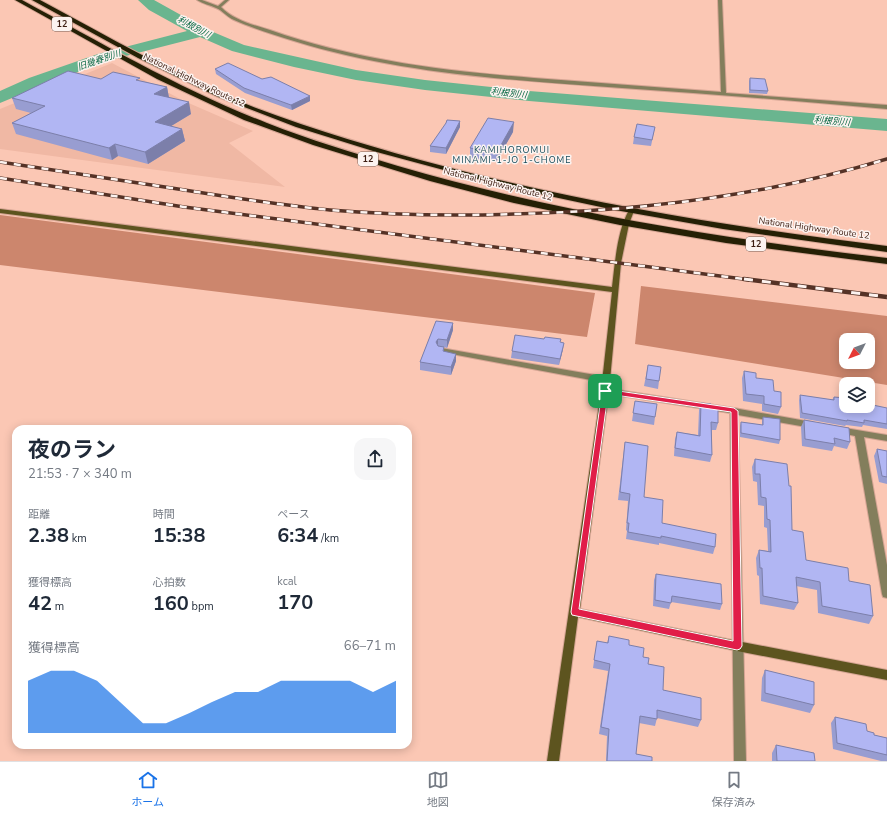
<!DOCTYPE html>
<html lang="ja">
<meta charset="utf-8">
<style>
:root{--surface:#fff;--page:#f6f6f7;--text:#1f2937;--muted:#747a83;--line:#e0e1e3;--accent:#1a73e8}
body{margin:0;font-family:"Nunito Sans","Noto Sans JP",sans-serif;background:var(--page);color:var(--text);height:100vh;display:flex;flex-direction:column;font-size:15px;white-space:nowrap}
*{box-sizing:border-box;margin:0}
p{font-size:13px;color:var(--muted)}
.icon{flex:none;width:22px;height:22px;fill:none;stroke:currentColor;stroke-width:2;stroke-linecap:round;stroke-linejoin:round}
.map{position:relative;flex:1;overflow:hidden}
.sheet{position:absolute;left:12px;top:425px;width:400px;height:324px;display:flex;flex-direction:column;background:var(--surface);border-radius:12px;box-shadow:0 2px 10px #0003}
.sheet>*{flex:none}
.needle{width:26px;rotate:228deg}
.controls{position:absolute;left:839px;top:333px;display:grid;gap:8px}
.controls a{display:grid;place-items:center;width:36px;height:36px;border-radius:8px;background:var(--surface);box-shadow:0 2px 10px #0003;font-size:20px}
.pin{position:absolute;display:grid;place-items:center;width:34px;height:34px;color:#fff;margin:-17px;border-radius:8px;box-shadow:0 2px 6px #0006}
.round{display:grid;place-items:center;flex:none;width:42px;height:42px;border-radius:12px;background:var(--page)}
.overview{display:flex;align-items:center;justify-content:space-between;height:68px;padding:0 16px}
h1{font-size:22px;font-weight:700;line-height:30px}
.metrics{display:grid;grid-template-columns:repeat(3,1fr);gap:6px;height:68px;padding:4px 16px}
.metrics div{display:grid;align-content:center}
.metrics b{font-size:20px;font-weight:700}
.metrics small{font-size:11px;font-weight:400}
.metrics p{font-size:11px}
.chart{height:112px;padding:8px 16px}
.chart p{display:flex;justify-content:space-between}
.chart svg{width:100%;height:72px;margin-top:4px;fill:var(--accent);opacity:.7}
.tabs{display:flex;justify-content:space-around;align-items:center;height:56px;border-top:1px solid var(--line);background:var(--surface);font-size:11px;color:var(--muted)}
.tabs a{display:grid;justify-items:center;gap:2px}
.tabs .active{color:var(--accent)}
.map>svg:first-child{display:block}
</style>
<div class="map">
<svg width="887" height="761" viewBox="0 0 887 761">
<rect width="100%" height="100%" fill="#fbc7b4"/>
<path fill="#f0b8a4" d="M112,63l72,38 69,30 -24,12 56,44 -285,-38v-40z"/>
<path fill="#cc866d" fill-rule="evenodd" d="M0,215l595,78 -8,44 -587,-72z
M641,286l246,30v69l-252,-41zM846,340h22v22h-22z"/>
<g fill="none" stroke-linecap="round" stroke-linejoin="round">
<path fill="#6ab58f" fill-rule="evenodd" d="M138,0h16l52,29 38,16 112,25 69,10 104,11 358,28v12l-358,-30 -104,-11 -69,-10 -62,-13 -62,-16 -32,-14 -90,23 -69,26 -41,17v-12l29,-13 69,-24 89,-23 -38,-21z"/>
<defs>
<path id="street" d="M197,0h5l16,6 7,-6h4l-8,7c12,13 33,18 49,23 85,30 175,41 264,48 63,5 125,9 187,14l-3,-92h4l4,93 161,12v4c-88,-8 -176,-15 -265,-21 -110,-8 -222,-14 -328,-47 -20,-6 -42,-13 -60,-21 -7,-3 -12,-10 -18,-12 -6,-3 -13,-4 -19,-8z
M438,348h3l166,29 4,3 -4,3 -166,-31h-3l-1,-2z
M605,388l129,20 78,14 4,3 -4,3 -74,-13 8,346h-12l-4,-348 -128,-20 -1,-2z
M839,427l48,8v6l-23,-4 23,128v33l-4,-1 -1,-3 -27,-158 -19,-4 -1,-2 1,-2z"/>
<path id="secondary" d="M0,209l612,78c3,-24 5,-56 17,-77h4l1,1 -5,13 -8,39 -12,128 -29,218 157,32 150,29v10l-150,-29 -159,-34 -19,144h-12l54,-370 11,-99 -612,-79z"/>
<path id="highway" d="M15,0h7c81,44 160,90 245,123 43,17 87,30 131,43 162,47 321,72 489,92v6l-161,-21 -106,-18 -106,-22 -84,-22 -117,-36 -69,-25 -87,-41z
M32,0h8c69,37 138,77 211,106 63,24 128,43 192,60 146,38 294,62 444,80v6l-164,-23 -108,-19 -108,-23 -134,-36 -77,-24 -78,-30 -80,-39z"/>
</defs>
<use href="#street" stroke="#d5a594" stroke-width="2"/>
<use href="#secondary" stroke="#d5a594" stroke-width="2"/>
<use href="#highway" stroke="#d5a594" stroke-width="2"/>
<use href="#street" fill="#837e5c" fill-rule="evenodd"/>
<use href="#secondary" fill="#5d541f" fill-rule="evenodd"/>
<use href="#highway" fill="#252005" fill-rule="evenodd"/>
<defs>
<path id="rail-far1" d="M0,162c59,9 119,18 178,27 50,8 101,16 152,21 61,5 123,6 184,4 127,-3 252,-18 373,-55
M0,178l184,29 567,73"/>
<path id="rail" d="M744,279l143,18"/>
</defs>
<use href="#rail-far1" stroke="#553226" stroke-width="3.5"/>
<use href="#rail" stroke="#553226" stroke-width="4.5"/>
<use href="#rail-far1" stroke="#fcf3f0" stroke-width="2.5" stroke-dasharray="7" stroke-linecap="butt"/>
<use href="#rail" stroke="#fcf3f0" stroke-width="3" stroke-dasharray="9" stroke-linecap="butt"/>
</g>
<path fill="#989dd1" d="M215,69l47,10 48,17v5l-18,9 -47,-17 -29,-19z
M750,78l18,13 -1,3 -18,-1v-12z
M101,79l40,2 26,6 2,11 22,16 -20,12 11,3 3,12 -37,23 -30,-8 -6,4 -96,-26 -4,-11 19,-10 -15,-4 -4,-11z
M460,121v6l-14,27 -16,-2v-6z
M655,127l-4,19 -18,-2 1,-7z
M513,132l-17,30 -26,-4v-10z
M436,321l17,9 -6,18 -3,-1v5l12,9 -5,14 -31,-5v-8z
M560,342l3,7 -4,16 -48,-7 1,-7z
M648,365l11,16 -1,8 -14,-3z
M744,371l30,20 7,16 -3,7 -16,-3v-7l-19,-3 -1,-23z
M800,395l32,5 2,-3 12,9 41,2v21l-24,-4 -1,2 -16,-2 -1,1 -45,-8 -1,-18z
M635,401l20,16 -1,8 -22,-4z
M701,403l10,4 7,16 -2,7h-4v25l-2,7 -36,-6 1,-17 2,-7 21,3 1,-25z
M763,417l17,23 -1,4 -39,-7v-11l1,-4 21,3v-4z
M804,420l46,22 -3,7 -13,-3 -2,5 -30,-5 -1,-19z
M625,442l19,55 18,26 53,24 -2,7 -54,-11v2l-33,-6 1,-8 -1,-1 2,-29 -10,-1 6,-51z
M877,449l10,2v33l-8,-2 -5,-26z
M755,459l37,71 14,30 43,21 24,35 -4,8 -51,-11 -1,-23 -21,-4 2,17 -4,7 -34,-6 -1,-28 -2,-1 -1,-17 3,-8 9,1 -1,-23 -3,-1v-21l-6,-1 -1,-23 -4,-1 -1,-14z
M656,574l66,30 -2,6 -49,-8 -2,7 -16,-3 1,-26z
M609,636l20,9 14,12 5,7 15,26 38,30 -3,7 -41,-9 -2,8 -16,-3 -3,31 16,7h-46l1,-25 -8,-2 9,-63 -15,-3 4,-27 10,2z
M765,670l49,35 -4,8 -49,-12 1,-23z
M835,717l39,18 13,3v23h-6l-48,-12 -2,-26z
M776,745l39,16h-43v-8z"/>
<path fill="#7c7faa" d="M167,87l2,11 -15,-4z
M310,96v5l-18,9 -1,-5z
M189,102l2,12 -33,20 -3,-12z
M460,121v6l-14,27v-6z
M514,122l-1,10 -17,30 1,-10z
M182,129l3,12 -37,23 -3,-12z
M115,144l3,12 -6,4 -3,-12z
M453,323v7l-6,18v-8z
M438,339v7l-2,-4z
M564,343l-1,6 -4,16 1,-6z
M456,354v7l-5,14v-8z"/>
<path fill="#b1b6f3" stroke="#7c7faa" d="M228,63l34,16 9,-2 39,19 -19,9 -47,-17 -29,-19z
M68,71l33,8 12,-7 27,6 -4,2 31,7 -13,7 35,8 -34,20 27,7 -37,23 -30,-8 -6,4 -97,-25 33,-17 -33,-8z
M750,78l15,1 3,12 -18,-1z
M488,118l26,4 -17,30 -27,-4z
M447,120l13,1 -14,27 -16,-2 16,-23z
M637,124l18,3 -3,13 -18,-3z
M436,321l17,2 -6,17 -9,-1 -2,3 2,4 6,1 -1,4 13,3 -5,13 -31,-5z
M515,335l29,4 1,-2 16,2 -1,3 4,1 -4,16 -48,-8z
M648,365l13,2 -2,14 -13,-2z
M744,371l12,2v5l17,2 1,11 7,1v15l-17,-3v-8l-18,-2z
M800,395l34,5v-3l12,1v8h22v-2l19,4v16l-23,-4v3l-17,-3v1l-45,-8z
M635,401l22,3 -2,13 -22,-4z
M701,403l10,1v3l7,1v15l-7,-1 1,33 -37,-7 2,-16 23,4z
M763,417l17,2v21l-39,-7v-11l22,3z
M804,420l45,8 1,14 -16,-4 1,6 -30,-5z
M625,442l23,4 -4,51 19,3 -1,23 54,11 -1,13 -54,-11v2l-33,-6 1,-9h-2l3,-29 -10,-2z
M877,449l10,2v26l-5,-1z
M755,459l32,5 2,22h2l1,44 11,2 3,28 42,8 1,13 21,4 3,31 -51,-10 -2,-24 -24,-5 2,26 -35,-7 -1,-28h-2l-1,-18 12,2 -1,-32 -3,-1 -1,-21 -5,-1 -1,-23h-5z
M656,574l65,10 1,20 -50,-8 -1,7 -16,-3z
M609,636l20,4v5l15,3 -1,9 6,1 -1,6 16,3 -1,23 38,8v22l-44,-10v9l-17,-3 -4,38 16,3v4h-45l2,-32 -8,-2 9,-63 -16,-4 3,-19 11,2z
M765,670l49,12v23l-49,-12z
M835,717l31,7 1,7 7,2v2l13,3v17l-50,-12z
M776,745l38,8 1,8h-38z"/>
<path fill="#e11d48" stroke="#fff" fill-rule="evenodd" d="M605,389l129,19 4,3 4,235 -2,3 -3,1 -165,-35 -1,-3 31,-221zM608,394l123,18 2,229 -154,-32z"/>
<g text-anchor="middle" stroke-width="3" stroke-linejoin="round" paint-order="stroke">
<g fill="#fcf3f0" stroke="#775e55" stroke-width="1">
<rect x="52" y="17" width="20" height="14" rx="3"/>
<rect x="358" y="152" width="20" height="14" rx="3"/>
<rect x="746" y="237" width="20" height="14" rx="3"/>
</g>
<g font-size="9" font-weight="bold" fill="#3e1e12">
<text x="62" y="27">12</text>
<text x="368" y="162">12</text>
<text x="756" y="247">12</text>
</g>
<g font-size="9" font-style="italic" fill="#076743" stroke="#fcf3f0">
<text transform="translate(194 27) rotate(28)" y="3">利根別川</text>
<text transform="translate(99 60) rotate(-19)" y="3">旧幾春別川</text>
<text transform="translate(509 93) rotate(7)" y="3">利根別川</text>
<text transform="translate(832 121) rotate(5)" y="3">利根別川</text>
</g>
<g font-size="9" fill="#3e1e12" stroke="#fcf3f0">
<text transform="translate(194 80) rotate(26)" y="3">National Highway Route 12</text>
<text transform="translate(498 184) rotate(14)" y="3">National Highway Route 12</text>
<text transform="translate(814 228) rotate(8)" y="3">National Highway Route 12</text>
</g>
<g font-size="9" letter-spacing="1" fill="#134958" stroke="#fcf3f0">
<text x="512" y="153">KAMIHOROMUI<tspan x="512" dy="10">MINAMI-1-JO 1-CHOME</tspan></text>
</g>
</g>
</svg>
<div class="controls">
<a><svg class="needle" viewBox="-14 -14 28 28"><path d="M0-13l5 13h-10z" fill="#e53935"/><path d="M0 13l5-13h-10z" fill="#747a83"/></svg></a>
<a><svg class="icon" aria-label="layers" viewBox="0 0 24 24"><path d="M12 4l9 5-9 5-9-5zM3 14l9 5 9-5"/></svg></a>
</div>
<div class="pin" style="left:605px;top:391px;background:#1e9e55"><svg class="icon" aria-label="arrive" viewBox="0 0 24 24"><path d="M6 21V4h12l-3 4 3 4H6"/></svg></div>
<section class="sheet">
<div class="overview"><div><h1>夜のラン</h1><p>21:53 · 7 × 340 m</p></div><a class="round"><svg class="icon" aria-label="share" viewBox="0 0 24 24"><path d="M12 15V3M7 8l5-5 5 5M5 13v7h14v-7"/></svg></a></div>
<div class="metrics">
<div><p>距離</p><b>2.38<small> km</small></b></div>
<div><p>時間</p><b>15:38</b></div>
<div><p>ペース</p><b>6:34<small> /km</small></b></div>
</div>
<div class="metrics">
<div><p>獲得標高</p><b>42<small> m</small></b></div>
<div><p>心拍数</p><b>160<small> bpm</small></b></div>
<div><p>kcal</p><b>170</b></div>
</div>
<div class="chart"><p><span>獲得標高</span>66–71 m</p>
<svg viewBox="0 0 160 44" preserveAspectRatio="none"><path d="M0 44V12L10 6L20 6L30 12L40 25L50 38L60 38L70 32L80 25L90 19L100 19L110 12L120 12L130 12L140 12L150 19L160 12V44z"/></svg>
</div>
</section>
</div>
<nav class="tabs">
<a class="active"><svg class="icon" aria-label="home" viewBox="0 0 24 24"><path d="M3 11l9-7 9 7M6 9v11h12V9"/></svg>ホーム</a>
<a><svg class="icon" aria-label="map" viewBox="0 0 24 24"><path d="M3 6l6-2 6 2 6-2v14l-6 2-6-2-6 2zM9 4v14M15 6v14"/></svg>地図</a>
<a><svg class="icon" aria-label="saved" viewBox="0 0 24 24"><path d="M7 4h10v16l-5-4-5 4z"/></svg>保存済み</a>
</nav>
